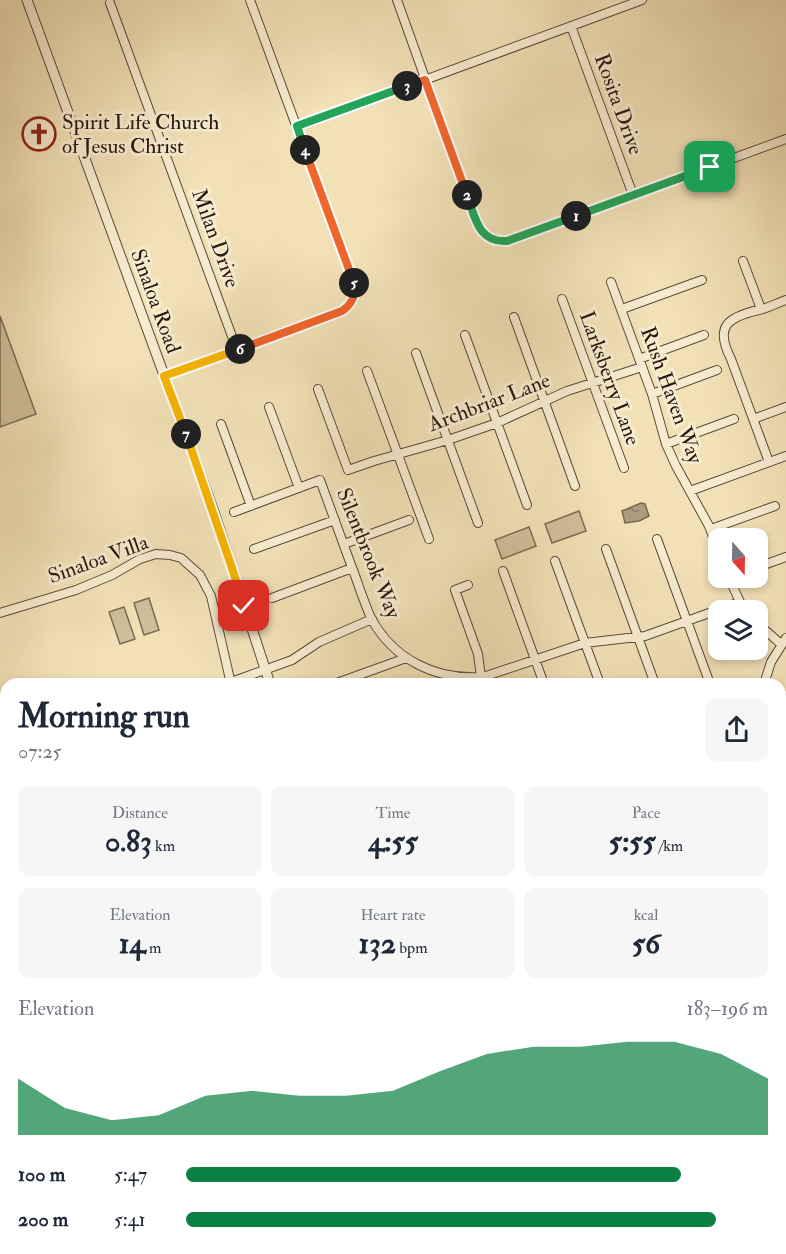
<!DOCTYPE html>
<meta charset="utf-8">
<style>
:root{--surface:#fff;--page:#f6f6f7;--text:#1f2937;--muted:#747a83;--accent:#0b8043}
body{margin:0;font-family:"IM FELL Double Pica",serif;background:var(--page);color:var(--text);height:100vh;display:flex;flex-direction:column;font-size:22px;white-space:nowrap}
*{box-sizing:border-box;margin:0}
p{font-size:20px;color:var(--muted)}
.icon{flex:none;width:33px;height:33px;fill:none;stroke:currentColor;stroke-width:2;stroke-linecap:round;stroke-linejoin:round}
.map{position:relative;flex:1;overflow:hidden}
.details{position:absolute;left:0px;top:678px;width:786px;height:576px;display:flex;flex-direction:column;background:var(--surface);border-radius:18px 18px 0 0;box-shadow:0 3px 9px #0003}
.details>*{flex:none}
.needle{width:39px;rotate:160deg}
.tools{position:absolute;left:708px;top:528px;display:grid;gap:12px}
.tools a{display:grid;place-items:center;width:60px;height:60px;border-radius:12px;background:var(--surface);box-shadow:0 3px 9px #0003;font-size:30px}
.pin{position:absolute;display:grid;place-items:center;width:51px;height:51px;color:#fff;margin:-26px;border-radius:12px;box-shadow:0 3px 9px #0006}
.km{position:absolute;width:30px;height:30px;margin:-15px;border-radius:50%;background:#222;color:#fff;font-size:16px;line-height:30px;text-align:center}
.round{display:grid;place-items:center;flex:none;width:63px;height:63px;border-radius:12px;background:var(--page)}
.overview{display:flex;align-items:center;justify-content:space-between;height:102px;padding:0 18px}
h1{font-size:33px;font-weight:700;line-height:45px}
.metrics{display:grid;grid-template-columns:repeat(3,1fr);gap:9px;height:102px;padding:6px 18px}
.metrics div{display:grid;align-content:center;border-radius:12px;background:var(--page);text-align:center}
.metrics b{font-size:30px;font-weight:700}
.metrics small{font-size:16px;font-weight:400}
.metrics p{font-size:16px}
.chart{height:168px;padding:12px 18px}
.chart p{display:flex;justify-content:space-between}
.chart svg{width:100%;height:108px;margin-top:6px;fill:var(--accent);opacity:.7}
ul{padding:0 18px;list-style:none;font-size:20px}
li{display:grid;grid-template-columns:96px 72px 1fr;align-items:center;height:45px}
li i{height:15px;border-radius:8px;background:var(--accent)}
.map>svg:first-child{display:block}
</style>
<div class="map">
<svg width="786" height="1254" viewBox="0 0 786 1254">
<defs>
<pattern id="water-ripples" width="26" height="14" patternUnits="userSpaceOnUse" patternTransform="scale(1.5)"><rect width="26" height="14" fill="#ad9d7e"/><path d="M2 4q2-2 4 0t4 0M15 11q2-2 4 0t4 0" fill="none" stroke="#8d7f66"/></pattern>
</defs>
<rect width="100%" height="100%" fill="#f2e1b7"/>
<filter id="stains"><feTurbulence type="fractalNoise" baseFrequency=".00333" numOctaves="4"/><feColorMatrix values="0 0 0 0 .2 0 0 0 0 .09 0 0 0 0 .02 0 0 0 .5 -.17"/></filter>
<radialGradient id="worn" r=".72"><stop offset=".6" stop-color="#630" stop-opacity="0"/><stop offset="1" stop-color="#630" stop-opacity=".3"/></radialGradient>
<path fill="#d0bf9b" stroke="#7c6c56" stroke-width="1.5" d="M0,316l36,98 -36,13z
M579,511l7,20 -34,12 -7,-19z
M529,527l7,19 -34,13 -7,-19z
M149,598l10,32 -15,5 -10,-32z
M124,607l11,32 -15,5 -11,-32z"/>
<path fill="url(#water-ripples)" stroke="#786852" stroke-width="1.5" d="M641,503l4,1 4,12 -10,5 -14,2 -3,-12z"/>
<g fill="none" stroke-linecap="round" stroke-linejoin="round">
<path stroke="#786852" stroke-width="3" d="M780,1225l6,1
M171,1254l24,-6
M195,1254l4,-6"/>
<defs>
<path id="minor" d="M397,0l81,226c8,12 15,16 29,15l279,-102
M110,3l127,347
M571,26l62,169
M297,127l345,-127
M743,261l18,48
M611,282l41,112 14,50 10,22 33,60 9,24
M562,299l62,169
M622,309l80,-29
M514,317l61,169
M465,335l62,170
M416,353l62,170
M639,359l65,-24
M367,371l62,168
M164,376l178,-65c10,-7 14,-15 12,-28l-104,-283
M318,389l30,81 26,-9 74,-21 49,-17 70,-32 75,-24
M652,394l65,-24
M269,407l30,81
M753,419l33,-12
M221,424l30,82
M666,444l68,-25
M769,462l-38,-103c-17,-33 -3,-42 28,-49 9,-2 18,-7 27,-10
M690,491l96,-35
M234,512l86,-32c10,28 20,55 30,82 7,18 13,38 21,56 22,41 64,62 110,59l-3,-23 -23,-64 13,-5
M711,529l64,-23
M657,539l53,145
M344,544l65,-24
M254,549l81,-29
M606,549l49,135
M555,561l45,123
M758,567l28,-10
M503,571l41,113
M729,578l11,24 6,8
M272,598l80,-30
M0,613l76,-23 36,-15 28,-16 16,-5 14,1 11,3 19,17 11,21 20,88
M758,624l23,20
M231,682l61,-22 27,-18 53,-23
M334,684l72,-26
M489,684l-3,-8 99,-33 60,-7 95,-34
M764,684l7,-22 15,-24
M0,705h6
M780,794l6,17
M0,807l6,-2
M780,1132l6,1"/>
<path id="tertiary" d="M27,0l187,512 56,172"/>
<path id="primary" d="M780,816l6,-2
M780,836l6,-2
M0,1101l6,-3
M0,1121l6,-2"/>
</defs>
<use href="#minor" stroke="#5a4b3a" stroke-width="10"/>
<use href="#tertiary" stroke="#5a4b3a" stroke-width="11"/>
<use href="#primary" stroke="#281910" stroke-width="14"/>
<use href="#minor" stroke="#f7ecd0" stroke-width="8"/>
<use href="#tertiary" stroke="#f7ecd0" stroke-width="9"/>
<use href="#primary" stroke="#f2e1b7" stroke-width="12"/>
</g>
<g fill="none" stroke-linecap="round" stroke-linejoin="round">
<defs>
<path id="split-1" d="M576,216l134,-49"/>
<path id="split-2" d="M467,195c8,22 11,48 40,46l69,-25"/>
<path id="split-3" d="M407,86l18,-6 42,115"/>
<path id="split-4" d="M305,150l-8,-24 110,-40"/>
<path id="split-5" d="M305,150l49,133"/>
<path id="split-6" d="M240,349l102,-38c10,-7 14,-15 12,-28"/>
<path id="split-7" d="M186,434l-22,-58 76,-27"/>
<path id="split-8" d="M186,434l46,134"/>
<path id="split-9" d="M232,568l12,38"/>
</defs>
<use href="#split-1" stroke="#fff" stroke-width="12"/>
<use href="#split-2" stroke="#fff" stroke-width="12"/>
<use href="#split-3" stroke="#fff" stroke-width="12"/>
<use href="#split-4" stroke="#fff" stroke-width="12"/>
<use href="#split-5" stroke="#fff" stroke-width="12"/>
<use href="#split-6" stroke="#fff" stroke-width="12"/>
<use href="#split-7" stroke="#fff" stroke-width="12"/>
<use href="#split-8" stroke="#fff" stroke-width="12"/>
<use href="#split-9" stroke="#fff" stroke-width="12"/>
<use href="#split-1" stroke="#22a559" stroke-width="8"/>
<use href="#split-2" stroke="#22a559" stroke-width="8"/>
<use href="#split-3" stroke="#f0652b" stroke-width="8"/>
<use href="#split-4" stroke="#22a559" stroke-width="8"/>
<use href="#split-5" stroke="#f0652b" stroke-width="8"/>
<use href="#split-6" stroke="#f0652b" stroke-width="8"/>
<use href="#split-7" stroke="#f5b400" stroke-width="8"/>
<use href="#split-8" stroke="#f5b400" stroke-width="8"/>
<use href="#split-9" stroke="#f5b400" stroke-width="8"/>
</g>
<defs>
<symbol id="church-ring" viewBox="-11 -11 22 22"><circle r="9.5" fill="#f7ecd0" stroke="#8f2418" stroke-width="1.5"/><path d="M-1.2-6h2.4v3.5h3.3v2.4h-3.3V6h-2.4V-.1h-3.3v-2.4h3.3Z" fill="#8f2418"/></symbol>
</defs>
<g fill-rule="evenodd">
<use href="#church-ring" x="20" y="115" width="38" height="38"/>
</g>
<g text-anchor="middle" stroke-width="6" stroke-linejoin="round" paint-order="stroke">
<g font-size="21" fill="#281910" stroke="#f7ecd0">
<text transform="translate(619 104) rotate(70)" y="7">Rosita Drive</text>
<text transform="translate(216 238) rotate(70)" y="7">Milan Drive</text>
<text transform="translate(156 301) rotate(70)" y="7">Sinaloa Road</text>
<text transform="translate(610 378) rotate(70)" y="7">Larksberry Lane</text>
<text transform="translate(672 395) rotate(70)" y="7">Rush Haven Way</text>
<text transform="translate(489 402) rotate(-21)" y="7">Archbriar Lane</text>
<text transform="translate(369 553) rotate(68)" y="7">Silentbrook Way</text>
<text transform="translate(98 559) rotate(-20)" y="7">Sinaloa Villa</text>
</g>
<g font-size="21" fill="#281910" stroke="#f7ecd0" text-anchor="start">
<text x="62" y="129">Spirit Life Church<tspan x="62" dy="24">of Jesus Christ</tspan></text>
</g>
</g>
<rect width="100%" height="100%" filter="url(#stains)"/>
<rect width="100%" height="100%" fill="url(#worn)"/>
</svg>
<div class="tools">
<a><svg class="needle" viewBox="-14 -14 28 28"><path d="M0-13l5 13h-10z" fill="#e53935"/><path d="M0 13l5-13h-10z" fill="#747a83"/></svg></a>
<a><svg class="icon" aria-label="layers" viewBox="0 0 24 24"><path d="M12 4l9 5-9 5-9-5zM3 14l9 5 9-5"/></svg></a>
</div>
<div class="pin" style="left:710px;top:167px;background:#1e9e55"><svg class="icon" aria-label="arrive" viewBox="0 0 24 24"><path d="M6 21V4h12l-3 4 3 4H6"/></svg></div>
<div class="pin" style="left:244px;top:606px;background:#d93025"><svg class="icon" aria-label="check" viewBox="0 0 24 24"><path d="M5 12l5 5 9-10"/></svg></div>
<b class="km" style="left:576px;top:216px">1</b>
<b class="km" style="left:467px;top:195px">2</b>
<b class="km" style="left:407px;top:86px">3</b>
<b class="km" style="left:305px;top:150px">4</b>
<b class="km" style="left:354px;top:283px">5</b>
<b class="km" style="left:240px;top:349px">6</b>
<b class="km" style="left:186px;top:434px">7</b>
<section class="details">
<div class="overview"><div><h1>Morning run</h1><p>07:25</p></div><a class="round"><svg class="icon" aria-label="share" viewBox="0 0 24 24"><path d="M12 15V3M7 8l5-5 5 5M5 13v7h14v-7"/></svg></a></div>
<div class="metrics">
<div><p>Distance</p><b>0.83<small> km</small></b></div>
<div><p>Time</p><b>4:55</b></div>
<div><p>Pace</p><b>5:55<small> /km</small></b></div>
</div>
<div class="metrics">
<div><p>Elevation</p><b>14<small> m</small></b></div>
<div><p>Heart rate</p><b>132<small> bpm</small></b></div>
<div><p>kcal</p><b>56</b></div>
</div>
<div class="chart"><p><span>Elevation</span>183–196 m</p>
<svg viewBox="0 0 160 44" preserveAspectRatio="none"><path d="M0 44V21L10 33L20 38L30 36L40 28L50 26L60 28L70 28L80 26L90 18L100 11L110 8L120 8L130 6L140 6L150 11L160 21V44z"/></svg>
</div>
<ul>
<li><b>100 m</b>5:47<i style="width:85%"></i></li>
<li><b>200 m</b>5:41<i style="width:91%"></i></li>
</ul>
</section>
</div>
